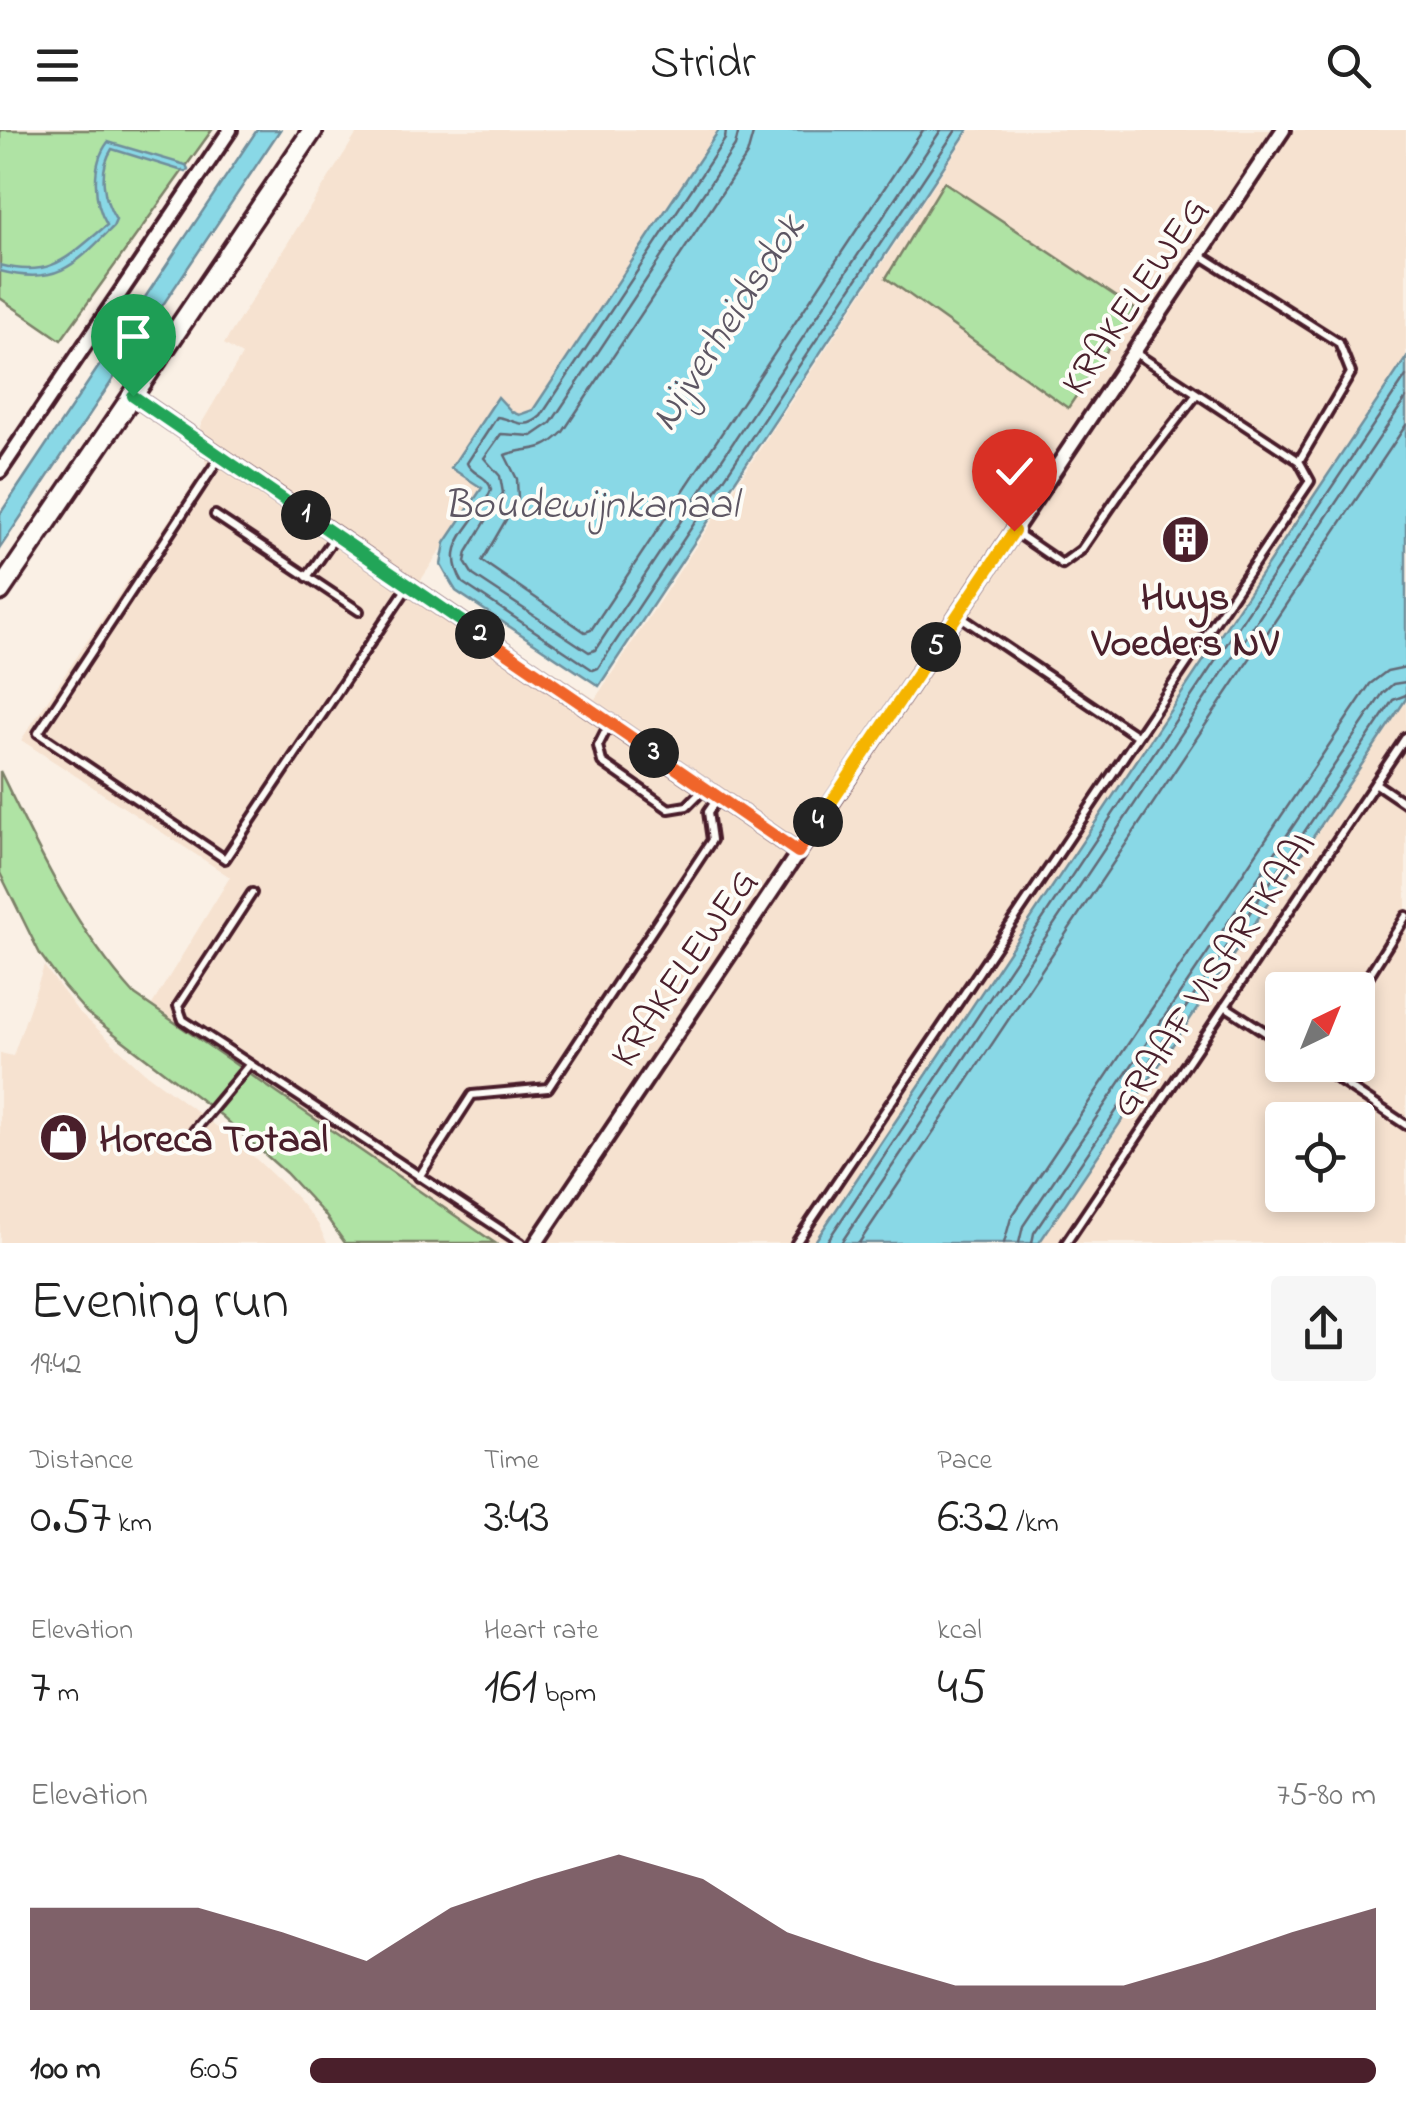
<!DOCTYPE html>
<meta charset="utf-8">
<style>
:root{--surface:#fff;--page:#f6f6f6;--text:#222;--muted:#767676;--accent:#4a1f2b}
body{margin:0;font-family:"Indie Flower",sans-serif;background:var(--page);color:var(--text);height:100vh;display:flex;flex-direction:column;font-size:38px;white-space:nowrap}
*{box-sizing:border-box;margin:0}
p{font-size:32px;color:var(--muted)}
.icon{flex:none;width:55px;height:55px;fill:none;stroke:currentColor;stroke-width:2;stroke-linecap:round;stroke-linejoin:round}
.map{position:relative;height:1113px;overflow:hidden}
.drawer{display:flex;flex-direction:column;background:var(--surface);flex:1}
.drawer>*{flex:none}
.needle{width:65px;rotate:43deg}
.buttons{position:absolute;left:1265px;top:842px;display:grid;gap:20px}
.buttons a{display:grid;place-items:center;width:110px;height:110px;border-radius:10px;background:var(--surface);box-shadow:0 5px 15px #0003;font-size:50px}
.pin{position:absolute;display:grid;place-items:center;width:85px;height:85px;color:#fff;margin:-102px -42px;border-radius:50% 50% 50% 0;rotate:-45deg;box-shadow:0 0 10px #0007}
.pin .icon{rotate:45deg}
.km{position:absolute;width:50px;height:50px;margin:-25px;border-radius:50%;background:#222;color:#fff;font-size:28px;line-height:50px;text-align:center}
.round{display:grid;place-items:center;flex:none;width:105px;height:105px;border-radius:10px;background:var(--page)}
.overview{display:flex;align-items:center;justify-content:space-between;height:170px;padding:0 30px}
h1{font-size:55px;font-weight:600;line-height:75px}
.stats{display:grid;grid-template-columns:repeat(3,1fr);gap:15px;height:170px;padding:10px 30px}
.stats div{display:grid;align-content:center}
.stats b{font-size:50px;font-weight:600}
.stats small{font-size:28px;font-weight:400}
.stats p{font-size:28px}
.chart{height:280px;padding:20px 30px}
.chart p{display:flex;justify-content:space-between}
.chart svg{width:100%;height:180px;margin-top:10px;fill:var(--accent);opacity:.7}
ul{padding:0 30px;list-style:none;font-size:32px}
li{display:grid;grid-template-columns:160px 120px 1fr;align-items:center;height:75px}
li i{height:25px;border-radius:12px;background:var(--accent)}
header{display:flex;justify-content:space-between;align-items:center;height:130px;padding:0 30px;background:var(--surface);font-size:45px;font-weight:600}
.map>svg:first-child{display:block}
</style>
<header><svg class="icon" aria-label="menu" viewBox="0 0 24 24"><path d="M4 6h16M4 12h16M4 18h16"/></svg>Stridr<svg class="icon" aria-label="search" viewBox="0 0 24 24"><circle cx="10" cy="10" r="6"/><path d="M15 15l6 6"/></svg></header>
<div class="map">
<svg width="1406" height="1113" viewBox="0 0 1406 1113">
<rect width="100%" height="100%" fill="#faf0e5"/>
<filter id="ink" filterUnits="userSpaceOnUse"><feTurbulence type="fractalNoise" baseFrequency=".01" numOctaves="2"/><feDisplacementMap in="SourceGraphic" scale="20" xChannelSelector="R" yChannelSelector="G"/><feConvolveMatrix kernelMatrix="1 2 1 2 8 2 1 2 1" color-interpolation-filters="sRGB"/></filter>
<g filter="url(#ink)">
<path fill="#f6e2d0" fill-rule="evenodd" d="M359,0h361l-301,453 176,116 375,-569h436v228l-592,885h-320l-344,-235 80,-131 -209,-137 185,-275 -6,-39 42,-71 -18,-11z
M1406,569v544h-367zM1282,860h76v75h-76zM1282,990h76v75h-76z
M44,836l33,44 67,62 95,71 56,53 23,28 9,19h-327v-190l13,3z"/>
<path fill="#afe3a4" stroke="#7c8168" stroke-width="2.5" d="M0,0h212l-151,210 -61,-42z
M944,52l191,127 -67,99 -182,-130z
M0,641c38,79 75,158 135,224l360,248h-150l-20,-28 -39,-42 -64,-57 -135,-103 -23,-26 -24,-33 -40,-81z"/>
<path fill="#89d8e6" stroke="#708e9b" stroke-width="2.5" d="M257,0h23l-280,418v-34z
M719,0h249l-369,556 -143,-95 -9,-15 -6,-11 4,-22 37,-55 -31,-20 47,-71 14,15 7,3 14,-5z
M108,12l78,23 2,4 -2,3 -74,-23c-14,22 -9,50 4,71l-3,7c-38,38 -56,59 -113,44v-6c52,14 69,-9 107,-40 -14,-23 -16,-61 1,-83z
M1406,228v341l-367,544h-225z"/>
<g fill="none" stroke-linecap="round" stroke-linejoin="round">
<path stroke="#636976" stroke-width="2.5" d="M726,0l-1,9 -184,277c-18,16 -26,3 -44,1l-30,46c4,12 22,12 24,27 -14,36 -53,52 -28,93l130,87 5,-2 358,-538
M739,0l-4,16 -184,277 -19,13 -31,-2 -17,24 16,18 3,17 -36,59 -2,10 8,13 116,77 6,-2 346,-520
M754,0l-7,25 -184,277c-22,23 -35,14 -58,23l12,24 1,20 -36,62 103,71 6,-2 332,-500
M826,1113l580,-867
M841,1113l565,-845
M859,1113l547,-818
M1004,1113l7,-25 359,-534 17,-13 19,-4
M1019,1113l4,-17 360,-533 10,-9 13,-2
M1032,1113l2,-10 359,-533 13,-5"/>
<defs>
<path id="lane" d="M1134,222l165,109
M220,327l-182,276 187,126 184,-274
M215,385l144,96
M1014,401l48,33 19,-14 42,-61 74,-95
M307,447l28,-40
M958,485l179,121
M609,594l-11,22 4,16 67,47 18,-3 18,-18
M1375,653l31,21
M252,763l-74,113 5,14 338,223
M1358,863l48,-77
M1225,876l57,37
M1316,935l90,60
M194,1001l55,-66
M419,1047l53,-82 76,-7 164,-248 -4,-28 9,-13
M796,1113l514,-762 -11,-20 52,-88 -12,-30 -140,-89
M1066,1113l340,-506"/>
<path id="street" d="M133,266l665,456
M0,341l230,-341
M536,1113l747,-1113"/>
<path id="secondary" d="M0,461l313,-461"/>
</defs>
<use href="#lane" stroke="#4a1f2b" stroke-width="14"/>
<use href="#street" stroke="#4a1f2b" stroke-width="20"/>
<use href="#secondary" stroke="#4a1f2b" stroke-width="25"/>
<use href="#lane" stroke="#fdfcf7" stroke-width="6"/>
<use href="#street" stroke="#fdfcf7" stroke-width="12"/>
<use href="#secondary" stroke="#fdfcf7" stroke-width="18"/>
</g>
</g>
<g fill="none" stroke-linecap="round" stroke-linejoin="round" filter="url(#ink)">
<defs>
<path id="split-1" d="M133,266l173,119"/>
<path id="split-2" d="M306,385l174,119"/>
<path id="split-3" d="M480,504l174,119"/>
<path id="split-4" d="M654,623l144,99 20,-30"/>
<path id="split-5" d="M818,692l118,-175"/>
<path id="split-6" d="M936,517l78,-116"/>
</defs>
<use href="#split-1" stroke="#fff" stroke-width="20"/>
<use href="#split-2" stroke="#fff" stroke-width="20"/>
<use href="#split-3" stroke="#fff" stroke-width="20"/>
<use href="#split-4" stroke="#fff" stroke-width="20"/>
<use href="#split-5" stroke="#fff" stroke-width="20"/>
<use href="#split-6" stroke="#fff" stroke-width="20"/>
<use href="#split-1" stroke="#22a559" stroke-width="12"/>
<use href="#split-2" stroke="#22a559" stroke-width="12"/>
<use href="#split-3" stroke="#f0652b" stroke-width="12"/>
<use href="#split-4" stroke="#f0652b" stroke-width="12"/>
<use href="#split-5" stroke="#f5b400" stroke-width="12"/>
<use href="#split-6" stroke="#f5b400" stroke-width="12"/>
</g>
<defs>
<symbol id="building-disc" viewBox="-11 -11 22 22"><circle r="9.5" fill="#4a1f2b" stroke="#fdfcf7"/><path d="M-4-6H4V6H1V3H-1V6H-4ZM-2.5-4.3h1.7v1.8h-1.7ZM.8-4.3h1.7v1.8H.8ZM-2.5-1h1.7V.8h-1.7ZM.8-1h1.7V.8H.8Z" fill="#fff"/></symbol>
<symbol id="shop-disc" viewBox="-11 -11 22 22"><circle r="9.5" fill="#4a1f2b" stroke="#fdfcf7"/><path d="M-5-2.5h2.3a2.7 3.5 0 0 1 5.4 0H5L5.5 6h-11ZM-1.5-2.5h3a1.5 2.3 0 0 0-3 0Z" fill="#fff"/></symbol>
</defs>
<g fill-rule="evenodd">
<use href="#building-disc" x="1158" y="382" width="55" height="55"/>
<use href="#shop-disc" x="36" y="980" width="55" height="55"/>
</g>
<g text-anchor="middle" stroke-width="8" stroke-linejoin="round" paint-order="stroke">
<g font-size="40" fill="#4a1f2b" stroke="#fdfcf7">
<text transform="translate(1133 165) rotate(-56)" y="14">KRAKELEWEG</text>
<text transform="translate(682 837) rotate(-56)" y="14">KRAKELEWEG</text>
<text transform="translate(1211 843) rotate(-56)" y="14">GRAAF VISARTKAAI</text>
</g>
<g font-size="40" font-weight="bold" fill="#4a1f2b" stroke="#fdfcf7">
<text x="1185" y="479">Huys<tspan x="1185" dy="46">Voeders NV</tspan></text>
<text x="99" y="1021" text-anchor="start">Horeca Totaal</text>
</g>
<g font-size="42" font-style="italic" fill="#5d5663" stroke="#fdfcf7">
<text transform="translate(725 191) rotate(-57)" y="15">Nijverheidsdok</text>
<text x="591" y="387">Boudewijnkanaal</text>
</g>
</g>
</svg>
<div class="buttons">
<a><svg class="needle" viewBox="-14 -14 28 28"><path d="M0-13l5 13h-10z" fill="#e53935"/><path d="M0 13l5-13h-10z" fill="#767676"/></svg></a>
<a><svg class="icon" aria-label="locate" viewBox="0 0 24 24"><circle cx="12" cy="12" r="6"/><path d="M12 2v4M12 18v4M2 12h4M18 12h4"/></svg></a>
</div>
<div class="pin" style="left:133px;top:266px;background:#1e9e55"><svg class="icon" aria-label="arrive" viewBox="0 0 24 24"><path d="M6 21V4h12l-3 4 3 4H6"/></svg></div>
<div class="pin" style="left:1014px;top:401px;background:#d93025"><svg class="icon" aria-label="check" viewBox="0 0 24 24"><path d="M5 12l5 5 9-10"/></svg></div>
<b class="km" style="left:306px;top:385px">1</b>
<b class="km" style="left:480px;top:504px">2</b>
<b class="km" style="left:654px;top:623px">3</b>
<b class="km" style="left:818px;top:692px">4</b>
<b class="km" style="left:936px;top:517px">5</b>
</div>
<section class="drawer">
<div class="overview"><div><h1>Evening run</h1><p>19:42</p></div><a class="round"><svg class="icon" aria-label="share" viewBox="0 0 24 24"><path d="M12 15V3M7 8l5-5 5 5M5 13v7h14v-7"/></svg></a></div>
<div class="stats">
<div><p>Distance</p><b>0.57<small> km</small></b></div>
<div><p>Time</p><b>3:43</b></div>
<div><p>Pace</p><b>6:32<small> /km</small></b></div>
</div>
<div class="stats">
<div><p>Elevation</p><b>7<small> m</small></b></div>
<div><p>Heart rate</p><b>161<small> bpm</small></b></div>
<div><p>kcal</p><b>45</b></div>
</div>
<div class="chart"><p><span>Elevation</span>75–80 m</p>
<svg viewBox="0 0 160 44" preserveAspectRatio="none"><path d="M0 44V19L10 19L20 19L30 25L40 32L50 19L60 12L70 6L80 12L90 25L100 32L110 38L120 38L130 38L140 32L150 25L160 19V44z"/></svg>
</div>
<ul>
<li><b>100 m</b>6:05<i style="width:100%"></i></li>
</ul>
</section>
